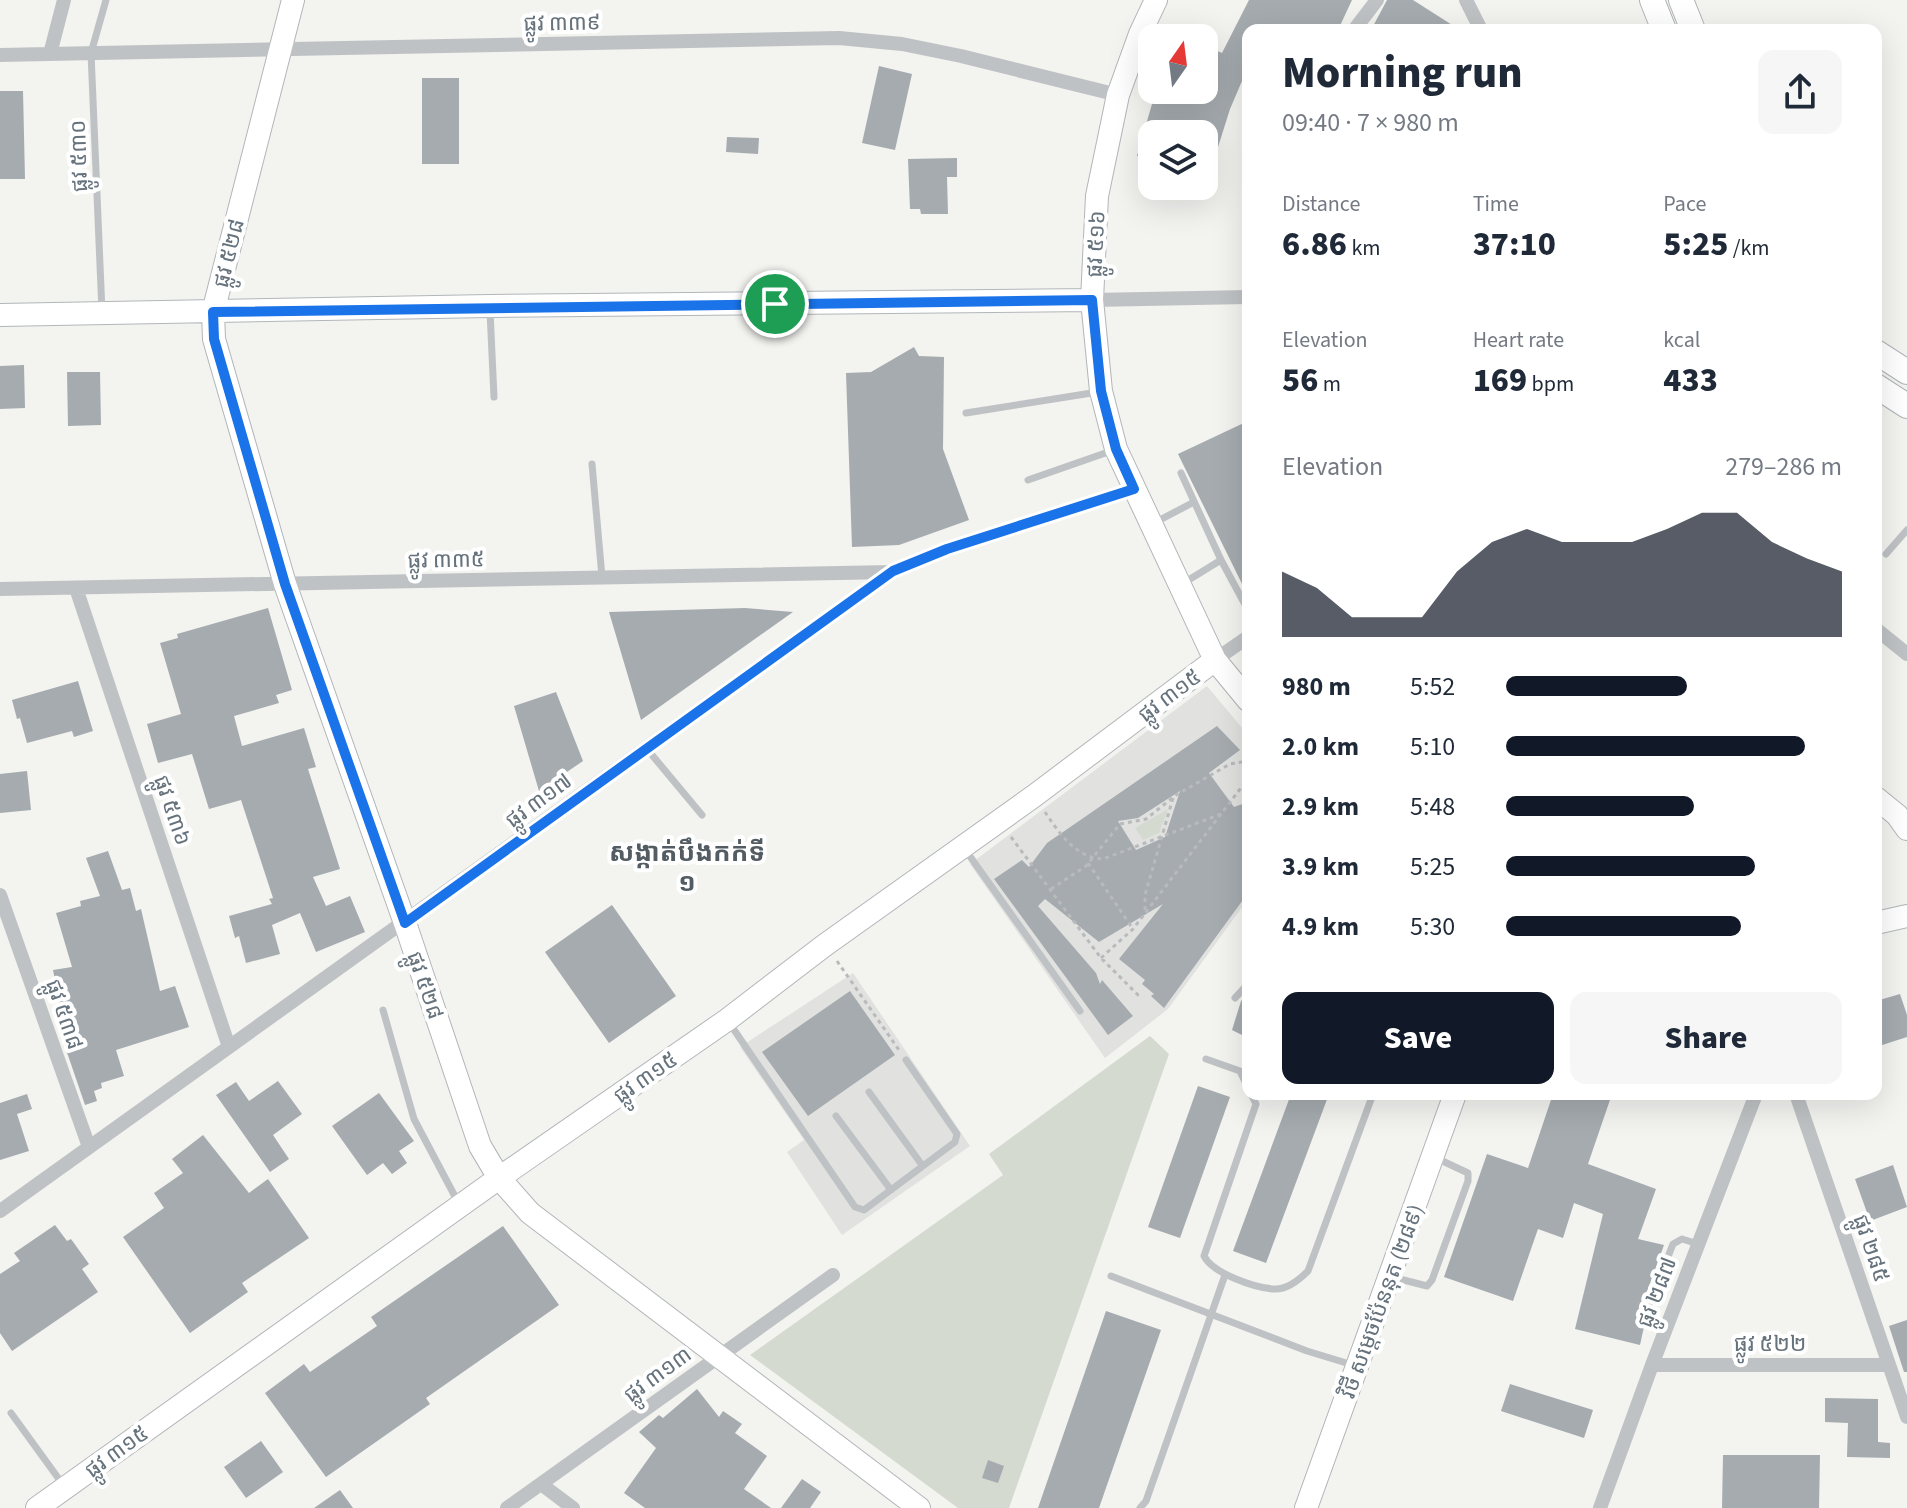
<!DOCTYPE html>
<meta charset="utf-8">
<style>
:root{--surface:#fff;--page:#f6f6f7;--text:#1f2937;--muted:#747a83;--accent:#111827}
body{margin:0;font-family:"Source Sans 3","Noto Sans Khmer",sans-serif;background:var(--page);color:var(--text);height:100vh;display:flex;flex-direction:column;font-size:30px;white-space:nowrap}
*{box-sizing:border-box;margin:0}
p{font-size:26px;color:var(--muted)}
.icon{flex:none;width:44px;height:44px;fill:none;stroke:currentColor;stroke-width:2;stroke-linecap:round;stroke-linejoin:round}
.map{position:relative;flex:1;overflow:hidden}
.side{position:absolute;left:1242px;top:24px;width:640px;height:1076px;display:flex;flex-direction:column;background:var(--surface);border-radius:16px;box-shadow:0 8px 32px #0002}
.side>*{flex:none}
.needle{width:52px;rotate:14deg}
.tools{position:absolute;left:1138px;top:24px;display:grid;gap:16px}
.tools a{display:grid;place-items:center;width:80px;height:80px;border-radius:16px;background:var(--surface);box-shadow:0 8px 32px #0002;font-size:40px}
.pin{position:absolute;display:grid;place-items:center;width:68px;height:68px;color:#fff;margin:-34px;border:4px solid #fff;border-radius:50%;box-shadow:0 2px 8px #0007}
.round{display:grid;place-items:center;flex:none;width:84px;height:84px;border-radius:16px;background:var(--page)}
.headline{display:flex;align-items:center;justify-content:space-between;height:136px;padding:0 40px}
h1{font-size:44px;font-weight:800;line-height:60px}
.metrics{display:grid;grid-template-columns:repeat(3,1fr);gap:12px;height:136px;padding:8px 40px}
.metrics div{display:grid;align-content:center}
.metrics b{font-size:34px;font-weight:800}
.metrics small{font-size:22px;font-weight:400}
.metrics p{font-size:22px}
.chart{height:224px;padding:16px 40px}
.chart p{display:flex;justify-content:space-between}
.chart svg{width:100%;height:144px;margin-top:8px;fill:var(--accent);opacity:.7}
.button{display:flex;gap:16px;margin-top:auto;padding:16px 40px}
.button a{flex:1;height:92px;border-radius:16px;background:var(--accent);color:#fff;font-size:32px;font-weight:800;line-height:92px;text-align:center}
.button a+a{background:var(--page);color:var(--text)}
ul{padding:0 40px;list-style:none;font-size:26px}
li{display:grid;grid-template-columns:128px 96px 1fr;align-items:center;height:60px}
li i{height:20px;border-radius:10px;background:var(--accent)}
.map>svg:first-child{display:block}
</style>
<div class="map">
<svg width="1907" height="1508" viewBox="0 0 1907 1508">
<rect width="100%" height="100%" fill="#f3f3f0"/>
<path fill="#e1e2e0" d="M1207,686l41,49v164l-80,110 -63,49 -135,-194z
M853,973l117,173 -128,89 -55,-83 17,-12 -64,-93z"/>
<path fill="#d5dad1" d="M1168,809l-9,24 -16,7 -8,-12z
M1150,1036l19,18 -160,454h-51l-208,-153 253,-180 -14,-21z"/>
<path fill="#a5abaf" fill-rule="evenodd" d="M1249,0h103l-14,30h-90v37l-18,42 -23,73 -3,-1v-47h-52v26l-15,-4 19,-66h48v-45l18,8z
M1387,0h26l47,30h-89z
M879,66l33,8 -17,76 -33,-7z
M422,78h37v86h-37z
M0,91h23l2,88h-25z
M727,137l32,1 -1,16 -32,-2z
M957,158v19h-10l1,37h-27l-1,-5h-10l-2,-50z
M914,347l5,9 25,1 -1,92 26,71 -70,25 -47,2 -6,-174 25,-1z
M24,365l1,43 -25,1v-43z
M67,372h33l1,53 -33,1z
M1248,421v175l-70,-142z
M268,608l24,82 -16,5 3,8 -45,13 8,30 62,-18 12,39 -8,2 32,100 -27,8 13,29 24,-10 15,36 -49,20 -16,-39 -28,12 8,29 -34,9 -7,-27 -4,2 -6,-22 43,-12 -3,-5 4,-1 -32,-98 -32,9 -17,-55 -34,9 -11,-39 34,-10 -21,-71 18,-5 -1,-4z
M745,608l48,4 -152,108 -32,-108z
M78,681l15,50 -19,6 -2,-6 -45,12 -7,-25 -3,1 -5,-19z
M556,692l27,69 -44,30 -25,-85z
M1217,726l23,24 -31,23 25,34 14,-5v91l-84,115 -13,-12 3,-2 -12,-10 3,-4 -26,-21 44,-55 -64,38 -54,-43 -7,7 58,67 4,11 2,-4 31,36 -25,19 -114,-156 28,-19 7,7 18,-24zM1180,791l-15,46 -29,13 -18,-29 20,-3z
M27,771l4,39 -31,3v-39z
M108,851l14,39 8,-2 6,23 5,-2 19,82 15,-5 14,41 -73,23 8,26 -23,7 1,5 -8,3 3,10 -12,4 -26,-76 6,-2 -12,-57 19,-3 -16,-54 25,-7 -1,-5 20,-5 -14,-38z
M612,905l64,91 -67,47 -64,-91z
M850,991l45,64 -87,61 -46,-64z
M1248,994v44l-16,-8 9,-29z
M1900,994l7,21v22l-31,10v-46z
M278,1081l24,33 -29,21 16,24 -19,13 -54,-77 20,-13 13,19z
M1198,1086l32,11 -50,141 -32,-11z
M379,1093l35,48 -15,10 8,12 -15,11 -9,-11 -16,12 -35,-49z
M27,1094l5,15 -15,5 12,37 -29,9v-57z
M1291,1094h38l-63,169 -33,-12z
M1553,1094h59l-24,70 68,25 -18,50 26,6 -23,63 4,14 -5,23 -65,-16 28,-115 -29,-11 -11,35 -25,-9 -25,72 -69,-24 43,-123 41,14z
M203,1135l46,58 19,-14 41,59 -67,45 6,9 -58,41 -67,-96 41,-29 -10,-15 29,-20 -11,-14z
M1893,1165l14,42 -37,14 -15,-42z
M55,1225l12,16 4,-2 18,25 -7,5 16,23 -86,59 -12,-18v-59l20,-13 -6,-8z
M503,1226l56,79 -133,93 4,6 -104,73 -61,-84 39,-29 6,8 67,-46 -6,-9z
M1106,1311l55,19 -62,178h-61z
M1907,1320v52h-3l-15,-46z
M1510,1384l83,26 -9,28 -83,-27z
M697,1389l22,28 4,-6 19,13 -7,9 32,23 -23,33 27,19h-126l-21,-15 32,-45 -17,-16 20,-17 4,3z
M1825,1398l53,1v43l12,1v15l-43,-1 1,-34 -23,-1z
M261,1441l22,31 -37,26 -22,-31z
M1723,1455h97l-1,53h-97z
M988,1460l16,6 -6,17 -16,-5z
M802,1479l19,13 -11,16h-29z
M340,1490l13,18h-39z"/>
<g fill="none" stroke-linecap="round" stroke-linejoin="round">
<defs>
<path id="secondary" d="M293,0l-80,312 1,27 71,245 120,339 75,223 19,32 31,35 389,295
M1156,0l-16,34 -22,61 -21,101 -5,104 9,91 15,58 99,211 33,40
M0,315l490,-9 602,-6
M1876,798l21,17 10,14
M1876,923l31,-7
M37,1508l462,-330 228,-158 98,-75 209,-149 181,-136
M1306,1508l149,-414"/>
<path id="primary" d="M1652,0l12,30
M1681,0l12,30
M1876,352l31,20
M1876,386l31,20"/>
</defs>
<use href="#secondary" stroke="#b1b6b9" stroke-width="24"/>
<use href="#primary" stroke="#b0b4b7" stroke-width="26"/>
<path stroke="#b8babc" stroke-width="3" stroke-dasharray="4 4" stroke-linecap="butt" d="M1045,812c14,21 31,46 58,47l118,-45
M1011,837l90,121 39,39
M1088,863l45,66
M1051,889l35,-23 34,-42 26,-5 30,-24 54,-31 18,-3
M1145,910v-15l28,-97
M1101,958l32,-29 114,-149 1,-10
M837,961l62,89"/>
<path stroke="#bfc2c4" stroke-width="7" d="M490,311l4,86
M102,312l-11,-259 15,-53
M966,413l132,-21
M592,464l10,113
M1181,473l40,87 27,50
M1028,480l86,-30
M1154,523l40,-21
M1886,554l21,-24
M1182,584l39,-24
M647,749l55,66
M964,848l116,163
M1235,998l13,-14
M383,1010l31,109 45,85
M728,1021l127,186 9,3 91,-68 2,-8 -51,-74
M1206,1059l34,12 8,17
M869,1092l53,73
M1251,1094l5,10 -52,152c8,17 51,32 70,33 13,1 25,-9 34,-18l65,-177
M836,1116l55,74
M1111,1276l196,75 46,14
M1392,1277l35,9 5,-6 36,-99v-8l-34,-16
M1665,1330l-15,-13 -3,-7 26,-66 9,-5 16,5
M11,1413l53,73
M1140,1508l6,-7 79,-226"/>
<path stroke="#bfc2c4" stroke-width="14" d="M1466,0l15,30
M1354,30l23,-30
M50,54l14,-54
M0,55l839,-17 63,6 59,12 157,39
M1092,300l156,-3
M76,588l153,459
M0,589l891,-17
M1876,629l31,25
M1215,660l33,-23
M0,895l89,252
M1796,1094l111,323
M0,1211l893,-640 54,-22 187,-60
M1652,1365h237
M541,1484l32,24
M507,1508l326,-233
M1600,1508l52,-143 104,-271"/>
<use href="#secondary" stroke="#fff" stroke-width="22"/>
<use href="#primary" stroke="#fff" stroke-width="24"/>
</g>
<g fill="none" stroke-linecap="round" stroke-linejoin="round">
<defs>
<path id="route" d="M1092,300l9,91 15,58 18,40 -187,60 -54,22 -488,352 -120,-339 -71,-245 -1,-27z"/>
</defs>
<use href="#route" stroke="#fff" stroke-width="16"/>
<use href="#route" stroke="#1a73e8" stroke-width="10"/>
</g>
<g text-anchor="middle" stroke-width="8" stroke-linejoin="round" paint-order="stroke">
<g font-size="22" fill="#66737d" stroke="#fff">
<text transform="translate(562 22) rotate(-1)" y="8">ផ្លូវ ៣៣៩</text>
<text transform="translate(78 156) rotate(-92)" y="8">ផ្លូវ ៥៣០</text>
<text transform="translate(1095 244) rotate(-87)" y="8">ផ្លូវ ៥១៦</text>
<text transform="translate(228 253) rotate(-76)" y="8">ផ្លូវ ៥២៨</text>
<text transform="translate(446 559) rotate(-1)" y="8">ផ្លូវ ៣៣៥</text>
<text transform="translate(1169 695) rotate(-37)" y="8">ផ្លូវ ៣១៥</text>
<text transform="translate(538 800) rotate(-36)" y="8">ផ្លូវ ៣១៧</text>
<text transform="translate(173 810) rotate(71)" y="8">ផ្លូវ ៥៣៦</text>
<text transform="translate(426 985) rotate(71)" y="8">ផ្លូវ ៥២៨</text>
<text transform="translate(65 1014) rotate(71)" y="8">ផ្លូវ ៥៣៨</text>
<text transform="translate(645 1077) rotate(-35)" y="8">ផ្លូវ ៣១៥</text>
<text transform="translate(1872 1248) rotate(71)" y="8">ផ្លូវ ២៨៥</text>
<text transform="translate(1656 1292) rotate(-69)" y="8">ផ្លូវ ២៨៧</text>
<text transform="translate(1381 1301) rotate(-70)" y="8">វិថី សម្តេចប៉ែននុត (២៨៩)</text>
<text x="1770" y="1351">ផ្លូវ ៥២២</text>
<text transform="translate(657 1374) rotate(-36)" y="8">ផ្លូវ ៣១៣</text>
<text transform="translate(116 1451) rotate(-36)" y="8">ផ្លូវ ៣១៥</text>
</g>
<g font-size="26" font-weight="bold" fill="#535c63" stroke="#fff">
<text x="687" y="861">សង្កាត់បឹងកក់ទី<tspan x="687" dy="30">១</tspan></text>
</g>
</g>
</svg>
<div class="tools">
<a><svg class="needle" viewBox="-14 -14 28 28"><path d="M0-13l5 13h-10z" fill="#e53935"/><path d="M0 13l5-13h-10z" fill="#747a83"/></svg></a>
<a><svg class="icon" aria-label="layers" viewBox="0 0 24 24"><path d="M12 4l9 5-9 5-9-5zM3 14l9 5 9-5"/></svg></a>
</div>
<div class="pin" style="left:775px;top:304px;background:#1e9e55"><svg class="icon" aria-label="arrive" viewBox="0 0 24 24"><path d="M6 21V4h12l-3 4 3 4H6"/></svg></div>
<section class="side">
<div class="headline"><div><h1>Morning run</h1><p>09:40 · 7 × 980 m</p></div><a class="round"><svg class="icon" aria-label="share" viewBox="0 0 24 24"><path d="M12 15V3M7 8l5-5 5 5M5 13v7h14v-7"/></svg></a></div>
<div class="metrics">
<div><p>Distance</p><b>6.86<small> km</small></b></div>
<div><p>Time</p><b>37:10</b></div>
<div><p>Pace</p><b>5:25<small> /km</small></b></div>
</div>
<div class="metrics">
<div><p>Elevation</p><b>56<small> m</small></b></div>
<div><p>Heart rate</p><b>169<small> bpm</small></b></div>
<div><p>kcal</p><b>433</b></div>
</div>
<div class="chart"><p><span>Elevation</span>279–286 m</p>
<svg viewBox="0 0 160 44" preserveAspectRatio="none"><path d="M0 44V24L10 29L20 38L30 38L40 38L50 24L60 15L70 11L80 15L90 15L100 15L110 11L120 6L130 6L140 15L150 20L160 24V44z"/></svg>
</div>
<ul>
<li><b>980 m</b>5:52<i style="width:54%"></i></li>
<li><b>2.0 km</b>5:10<i style="width:89%"></i></li>
<li><b>2.9 km</b>5:48<i style="width:56%"></i></li>
<li><b>3.9 km</b>5:25<i style="width:74%"></i></li>
<li><b>4.9 km</b>5:30<i style="width:70%"></i></li>
</ul>
<div class="button"><a>Save</a><a>Share</a></div>
</section>
</div>
